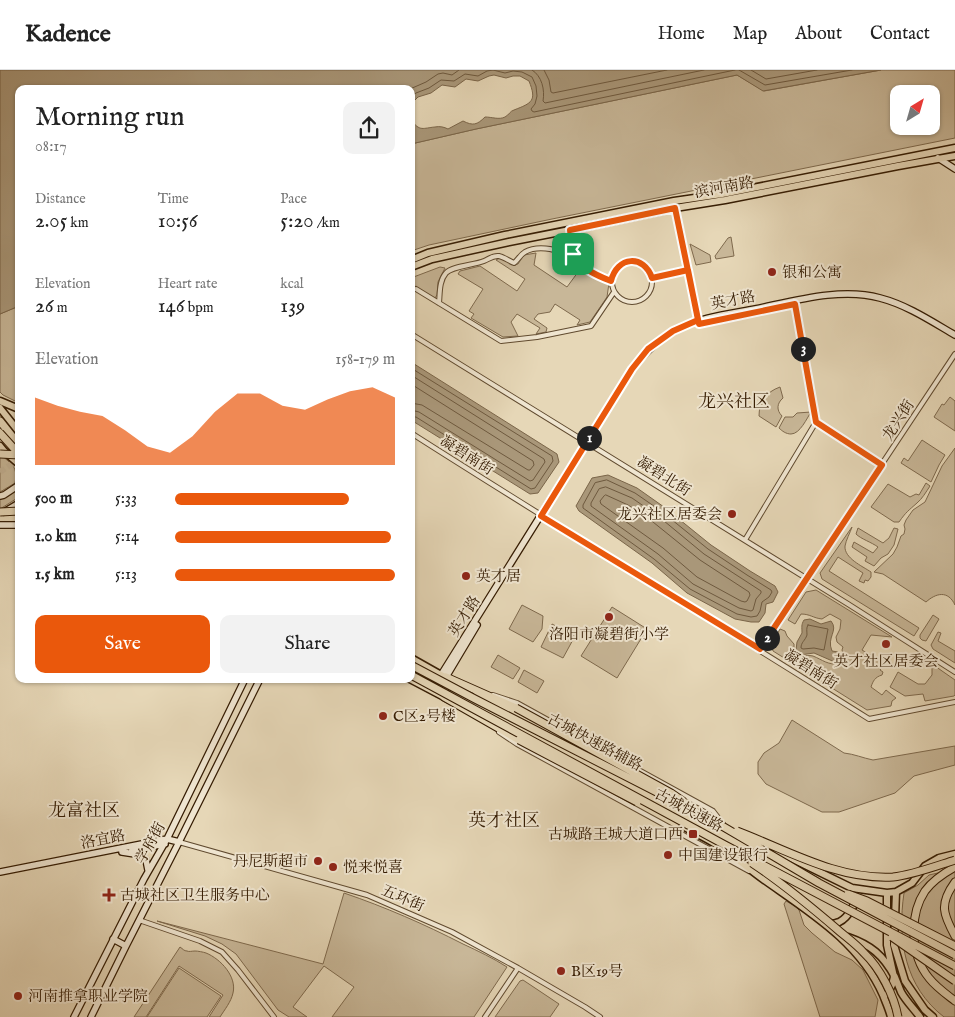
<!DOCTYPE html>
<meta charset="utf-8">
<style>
:root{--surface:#fff;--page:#f2f2f2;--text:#222;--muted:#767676;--line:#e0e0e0;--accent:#ea580c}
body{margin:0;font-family:"IM FELL English","Noto Serif SC",serif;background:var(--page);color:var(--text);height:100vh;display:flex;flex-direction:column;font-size:19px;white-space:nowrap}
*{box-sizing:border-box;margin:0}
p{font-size:16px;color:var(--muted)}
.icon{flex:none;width:28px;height:28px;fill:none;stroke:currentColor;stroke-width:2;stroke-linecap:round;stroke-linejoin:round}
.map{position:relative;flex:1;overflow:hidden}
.side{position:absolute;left:15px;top:15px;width:400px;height:598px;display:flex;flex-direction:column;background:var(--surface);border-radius:10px;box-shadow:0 1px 4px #0004}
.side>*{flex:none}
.needle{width:32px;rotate:37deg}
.controls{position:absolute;left:890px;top:15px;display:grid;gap:10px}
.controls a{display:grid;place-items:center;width:50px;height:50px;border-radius:10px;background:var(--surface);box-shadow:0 1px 4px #0004;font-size:25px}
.pin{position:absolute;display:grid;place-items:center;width:42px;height:42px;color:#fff;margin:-21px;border-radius:10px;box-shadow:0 2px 8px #0006}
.km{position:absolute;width:25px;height:25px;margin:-12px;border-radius:50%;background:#222;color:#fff;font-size:14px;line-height:25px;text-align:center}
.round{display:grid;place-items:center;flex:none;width:52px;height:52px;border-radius:10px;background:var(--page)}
.summary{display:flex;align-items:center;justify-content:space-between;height:85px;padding:0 20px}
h1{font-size:28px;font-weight:600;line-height:38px}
.figures{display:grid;grid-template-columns:repeat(3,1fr);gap:8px;height:85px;padding:5px 20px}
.figures div{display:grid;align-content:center}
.figures b{font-size:21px;font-weight:600}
.figures small{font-size:14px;font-weight:400}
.figures p{font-size:14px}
.chart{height:140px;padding:10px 20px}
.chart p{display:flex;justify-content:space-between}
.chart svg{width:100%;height:90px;margin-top:5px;fill:var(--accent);opacity:.7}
.button{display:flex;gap:10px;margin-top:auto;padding:10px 20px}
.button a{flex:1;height:58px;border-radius:10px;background:var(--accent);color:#fff;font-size:20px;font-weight:600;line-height:58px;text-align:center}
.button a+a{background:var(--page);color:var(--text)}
ul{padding:0 20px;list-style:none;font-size:16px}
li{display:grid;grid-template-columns:80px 60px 1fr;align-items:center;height:38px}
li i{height:12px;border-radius:6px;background:var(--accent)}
header{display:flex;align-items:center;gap:30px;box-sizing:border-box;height:70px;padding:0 25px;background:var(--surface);border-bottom:1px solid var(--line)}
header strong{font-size:24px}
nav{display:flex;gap:28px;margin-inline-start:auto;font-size:18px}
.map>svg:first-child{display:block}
</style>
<header>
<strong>Kadence</strong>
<nav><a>Home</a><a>Map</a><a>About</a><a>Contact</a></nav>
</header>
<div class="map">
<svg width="955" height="947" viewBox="0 0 955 947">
<rect width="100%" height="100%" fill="#e6d7b7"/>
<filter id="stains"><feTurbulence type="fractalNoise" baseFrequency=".004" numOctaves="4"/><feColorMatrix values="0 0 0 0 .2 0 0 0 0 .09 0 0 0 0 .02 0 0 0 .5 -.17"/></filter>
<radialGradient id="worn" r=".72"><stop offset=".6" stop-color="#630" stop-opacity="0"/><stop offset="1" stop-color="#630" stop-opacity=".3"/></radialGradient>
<path fill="#c8b798" stroke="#7e694d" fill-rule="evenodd" d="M881,0h74v68l-403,81 -123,26 -18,6v-107l65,-15 261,-54 27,16zM899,24h32v32h-32z
M731,167l3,19 -18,3 -1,-3 13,-18z
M690,174l20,11 1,7 -15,3z
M536,183l-2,12 33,22 14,-19 28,15 -2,14 -17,25 -13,3 3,-5 -25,-16 -5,8 -12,2 -4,5 13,9 -1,4 -10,2 4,-6 -23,-14 -6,8 7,14 -15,1 -32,-19 3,-4 -5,-3 14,-22 -25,-15 2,-3 20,-5 37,25 8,-12 -29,-19 4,-2 14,7 4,-1 6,-9z
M440,197l5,1 -7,14 -1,13 -2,3h-2l-22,-12v-8z
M19,236v97l-16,-8 -3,-3v-78z
M780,317l3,11c-6,5 -7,12 -1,18l-6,11 -17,-11c0,-14 7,-24 21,-29z
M950,327l5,4v30l-21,-14 8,-13 2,1z
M811,342c-4,6 -11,22 -20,22 -5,0 -9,-3 -12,-6l6,-11h8l4,-4z
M922,370l23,15 -6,10 -8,17 -30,-19 3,-5 4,3z
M955,378v157c-7,-15 -19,-12 -29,-3l-43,-28 -9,-2 19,-18 4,-7 4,-11 3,-2 1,-5 -1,-4 2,-5 7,-10 12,-8 17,-36z
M0,384c12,11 18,12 15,29l-15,9z
M926,413l4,3c-4,6 -8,13 -13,17 -9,8 -11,9 -18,19h-5l-23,-15 17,-23 22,13 6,-3 3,1z
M19,419v8l-19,12v-10z
M852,457c-2,6 -6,13 -7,19 -1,12 17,20 26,26v5l-3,4 -3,-1 -1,3 -5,-2 4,-8 -25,-16 -9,14 90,57 -5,8 -92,-57 -2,-6z
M858,458l25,15 6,-5 5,-10 4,1 -4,16 -6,9 -7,4 -7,8 -9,-5 2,-4 -15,-10 2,-5 19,11 5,-6c-7,-5 -17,-8 -22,-13z
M816,520l76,47 -21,-2 -9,15 23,14 -5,6 3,2 -1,3c-7,2 -9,6 -11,12l11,8 4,-5 10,8 -4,3 -1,5 -24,4 -94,-59c-3,-9 3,-14 7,-22l5,2 2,5 7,8v8c10,8 10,2 19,4 10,4 14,9 27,8l4,-7 -2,-7 1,-3 -6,-5 -1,-5 4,-8 1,-9 -11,-6 -8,5c-9,-1 -12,-5 -21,-5l-6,10 -7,-4 18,-28z
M522,535l21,11 -1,13 -9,13 -24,-13z
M612,537l35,22 -30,49 -36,-22z
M933,545l6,4 -13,22 -4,-1 -2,-2v-3z
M552,554l23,12 -12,22 -22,-11z
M938,562l3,1 -3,8 17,10v12l-22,-14 -2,-4z
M498,585l22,13 -7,11 -22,-12z
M932,594l23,16v15l-1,1 -29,5 -2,-7 -18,2 -15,-9 8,-15 20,12h7l7,-9z
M524,600l20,11 -7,12 -19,-11z
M792,650l52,33c10,1 19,5 29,7l82,-14v19l-41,11 -19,17 -56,19h-17l-56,-28 -8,-10v-12l6,-9 15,-10z
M955,799v148h-11c-39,-30 -47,-77 -40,-124l14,-8 11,-10z
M344,823c41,14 80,31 119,51 15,7 30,14 44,23l-33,50h-142l22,-30 -30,-21 -31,41 14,10h-18l-11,-7 -42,-56 -14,-10 -17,-8 -48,-15 166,43z
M786,831l9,5 4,4 5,15 8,8 23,19 17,8 11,10 15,30 -3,17h-55l-36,-113z
M180,877c3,2 4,4 7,4 2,1 5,0 8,0 3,0 8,1 11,2 15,6 31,24 27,40 -2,9 -8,16 -13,24h-11l14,-22 -44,-29 -33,51h-12z
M179,898l42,28 -14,21h-60z
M523,910l36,24 -9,13h-55l25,-36z"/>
<path fill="#a99779" stroke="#7a6549" d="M0,0h881l-118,21 -26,-16 -261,54 -65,15v-24c9,12 12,8 24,7 5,-1 9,0 13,2l15,-8c10,5 14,4 22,-4 7,0 14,3 20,0 4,-2 5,-6 9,-7 18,-7 23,-9 15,-29l-9,-5h-7l-7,2 -12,-3 -5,1 -11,5 -12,-2 -11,8 -13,-2 -11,8 -13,4 -7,7v-15h-392v217l-19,8z
M411,292l146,92 2,8 -21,31 -8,1 -119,-74z
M608,405l29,13 27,19 47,38 39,26 25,15 3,6 -5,10 -7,2 -1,9 -6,9h-8l-16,-3 -48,-26 -35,-30 -73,-52 -3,-5 16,-28z
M810,549l11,5 10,-3c8,10 -5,16 1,30l6,1 3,3v3l-4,5 -23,-10 -14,2 -4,-5 1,-8 5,-9c0,-6 -1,-8 2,-13z"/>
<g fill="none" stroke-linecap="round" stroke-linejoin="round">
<path stroke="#6e593e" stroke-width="1" d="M532,0c10,6 13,20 11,31l2,2 159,-33
M544,0l5,10 2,12 2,1 114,-23
M739,0l26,15 87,-15
M751,0l15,9 51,-9
M410,19l16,-7 12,-8 5,-1 9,2 7,-5
M411,27l5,-4 13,-5 12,-8 13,1 11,-7 13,2 9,-5 6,-1 12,3 8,-2 9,1 10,5 4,9 1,10 -2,8 -4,5 1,2 2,1 201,-42
M411,298l141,88 1,5 -18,27 -4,1 -115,-72h-5
M411,305l133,84 1,3 -12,18 -3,1 -111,-69 -8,-2
M411,314l122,77 1,4 -4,5h-2l-106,-65 -11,-2
M607,410l28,13 26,18 47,38 39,26 24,15 1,2 -3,5 -7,5 -2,9 -3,5 -6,1 -14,-3 -47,-25 -36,-30 -71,-51v-3l12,-22z
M606,417l26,11 26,18 46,38 57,37v2l-5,6 -3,11 -2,1 -12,-3 -46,-24 -35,-30 -67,-48v-3l8,-14z
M606,425l22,10 25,17 47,38 49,32 1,3 -3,6 -2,1 -4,-1 -44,-24 -34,-29 -62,-44 -1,-3 4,-5z
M808,555l20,4 -4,21 -10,-2 -11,1 -2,-1c0,-6 4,-7 6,-13 0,-4 -1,-7 1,-10z"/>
<path stroke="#c2b193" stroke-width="6" stroke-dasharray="6 3" stroke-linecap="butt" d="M0,402l19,-13"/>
<defs>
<path id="street" d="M675,138l24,116
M570,160c1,9 0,24 6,31 6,8 26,17 35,20
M612 212a20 20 0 1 1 40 0a20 20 0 1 1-40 0Z
M652,208l36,-7
M416,219l85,52 36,-4 54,-11 23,-34
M439,233c1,-10 0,-22 7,-30 6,-7 29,-8 38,-12 5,-2 9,-6 15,-5 5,1 10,5 15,7 4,-3 6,-8 11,-11 15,-8 33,-1 48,3
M795,234l21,118 66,43
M411,264l437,270 107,68
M411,363c152,97 306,190 458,286l86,-17
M745,470l71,-118
M759,579l196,-295
M493,625l24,8 196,108 10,13
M499,662l18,12 232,127
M179,772l188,53 85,37 66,36 67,39 15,10
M139,850l61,21 22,11 16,18 36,47
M485,947l33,-49"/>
<path id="secondary" d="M938,88l17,11
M0,426l4,-1 15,-10
M4,442l15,-9
M0,455h19
M438,622l3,-17 191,-306c12,-15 25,-29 42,-38 25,-14 54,-17 81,-22 39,-8 86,-22 125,-11 27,7 51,23 75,37
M445,625l1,-18 31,-52
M132,780l33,-6
M122,782l13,2 7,3 4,3 2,10
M0,802l167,-33 12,3
M113,869l13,7
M74,947l70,-138 23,-40 78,-160
M91,947l35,-71 53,-104 81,-163"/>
<path id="primary" d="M411,190l17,-7 77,-18 169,-34 48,-7 233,-46
M411,197l21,-8 77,-17 61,-12 105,-22 50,-8 173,-34 57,-10
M0,331l19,8
M0,338l19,24
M0,376l4,5 15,13
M411,588l39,22
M410,609l38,20
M477,624l139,74
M683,756c13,8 28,14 40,23 14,9 26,20 40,30 45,32 97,63 120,116 3,8 6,14 8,22
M760,773l92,45 35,5 9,-1 16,-9 13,-17 14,-8 16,-4
M896,822l-2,53 11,36 20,29 8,7
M827,853c3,0 6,1 9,0 10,-2 18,-16 20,-25
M848,867c23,8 35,18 47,40 2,5 4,10 6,15 5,9 13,17 19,25
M887,924l5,-9 2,-8 -7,-32v-52"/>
<path id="highway" d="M0,351l19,24
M446,607l70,31
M444,627l75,43
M955,797c-11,6 -22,13 -30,24 -16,24 -15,64 4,87 7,9 17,16 26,23
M955,812c-16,22 -12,32 0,54"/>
</defs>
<use href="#street" stroke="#604a2f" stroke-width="6"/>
<use href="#secondary" stroke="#341b02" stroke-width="8"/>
<use href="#primary" stroke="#341b02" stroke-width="9"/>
<use href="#highway" stroke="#341b02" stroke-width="9"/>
<use href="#street" stroke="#efe5d0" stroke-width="4"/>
<use href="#secondary" stroke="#efe5d0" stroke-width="5.5"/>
<use href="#primary" stroke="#e6d7b7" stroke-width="6"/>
<use href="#highway" stroke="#e6d7b7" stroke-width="7"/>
<defs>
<path id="highway-bridge" d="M0,363l19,21
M0,384l19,1
M0,442l19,-1
M411,595l64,34 242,124 102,60 136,72
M411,605l314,170 230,121
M516,638l155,85 13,9
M519,670l118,62
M737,761c50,19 100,49 156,46 19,-2 43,-11 62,-17
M752,793c30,20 58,43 86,67 8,7 18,14 26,23 16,15 30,42 34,64
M848,824l19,7 88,45
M892,867l63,44"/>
</defs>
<use href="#highway-bridge" stroke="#341b02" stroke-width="9" stroke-linecap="butt"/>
<use href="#highway-bridge" stroke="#e6d7b7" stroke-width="7"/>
</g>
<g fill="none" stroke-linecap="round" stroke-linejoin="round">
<defs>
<path id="route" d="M573,184c6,14 25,22 38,27 6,-25 33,-27 41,-3l36,-8 10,50 -25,11 -25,18 -16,20 -91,147 219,133 122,-184 -66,-43 -21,-118 -96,20 -24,-116 -105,22 3,24"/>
</defs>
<use href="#route" stroke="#fff" stroke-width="10"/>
<use href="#route" stroke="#ea580c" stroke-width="6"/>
</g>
<g fill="#8f2418" stroke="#efe5d0" stroke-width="2">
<circle cx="772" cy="202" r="5"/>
<circle cx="732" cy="444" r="5"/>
<circle cx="466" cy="506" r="5"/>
<circle cx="609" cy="547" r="5"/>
<circle cx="886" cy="574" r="5"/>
<circle cx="383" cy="646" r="5"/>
<rect x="688" y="759" width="10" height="10" rx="2.5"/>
<circle cx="668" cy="785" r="5"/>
<circle cx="318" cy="791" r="5"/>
<circle cx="333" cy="797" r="5"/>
<path d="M106.5 817.5h5v5h5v5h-5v5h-5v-5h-5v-5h5z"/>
<circle cx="561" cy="901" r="5"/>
<circle cx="18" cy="926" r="5"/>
</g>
<g text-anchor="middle" stroke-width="4" stroke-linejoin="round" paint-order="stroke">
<g font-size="15" fill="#341b02" stroke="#efe5d0">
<text transform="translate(724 117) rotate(-10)" y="5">滨河南路</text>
<text transform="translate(733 230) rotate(-11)" y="5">英才路</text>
<text transform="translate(898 350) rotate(-57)" y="5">龙兴街</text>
<text transform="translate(467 385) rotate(32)" y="5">凝碧南街</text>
<text transform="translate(664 406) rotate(32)" y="5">凝碧北街</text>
<text transform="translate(464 546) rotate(-58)" y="5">英才路</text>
<text transform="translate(811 599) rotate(32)" y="5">凝碧南街</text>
<text transform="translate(595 672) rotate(28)" y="5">古城快速路辅路</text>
<text transform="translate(689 740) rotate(28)" y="5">古城快速路</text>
<text transform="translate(103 769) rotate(-11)" y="5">洛宜路</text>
<text transform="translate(150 773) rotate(-61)" y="5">学府街</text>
<text transform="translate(403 828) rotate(23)" y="5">五环街</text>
</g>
<g font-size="15" fill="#341b02" stroke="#efe5d0" text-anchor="start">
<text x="782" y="207">银和公寓</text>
<text x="722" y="449" text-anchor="end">龙兴社区居委会</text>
<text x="476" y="511">英才居</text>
<text x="609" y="569" text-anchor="middle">洛阳市凝碧街小学</text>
<text x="886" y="596" text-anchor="middle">英才社区居委会</text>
<text x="393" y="651">C区2号楼</text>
<text x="683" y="769" text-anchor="end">古城路王城大道口西</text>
<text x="678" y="790">中国建设银行</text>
<text x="308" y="796" text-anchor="end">丹尼斯超市</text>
<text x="343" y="802">悦来悦喜</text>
<text x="120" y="830">古城社区卫生服务中心</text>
<text x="571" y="906">B区19号</text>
<text x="28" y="931">河南推拿职业学院</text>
</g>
<g font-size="18" fill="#341b02" stroke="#efe5d0">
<text x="734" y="337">龙兴社区</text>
<text x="84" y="746">龙富社区</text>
<text x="504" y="756">英才社区</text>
</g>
</g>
<rect width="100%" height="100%" filter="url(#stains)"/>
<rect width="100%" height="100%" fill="url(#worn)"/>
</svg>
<div class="controls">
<a><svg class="needle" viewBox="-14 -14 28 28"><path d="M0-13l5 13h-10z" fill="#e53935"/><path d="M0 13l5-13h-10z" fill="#767676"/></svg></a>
</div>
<div class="pin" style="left:573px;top:184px;background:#1e9e55"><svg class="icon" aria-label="arrive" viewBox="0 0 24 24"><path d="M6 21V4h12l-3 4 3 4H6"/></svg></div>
<b class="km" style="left:589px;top:368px">1</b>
<b class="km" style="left:767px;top:568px">2</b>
<b class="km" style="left:803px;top:279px">3</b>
<section class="side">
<div class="summary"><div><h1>Morning run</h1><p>08:17</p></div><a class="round"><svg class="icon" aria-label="share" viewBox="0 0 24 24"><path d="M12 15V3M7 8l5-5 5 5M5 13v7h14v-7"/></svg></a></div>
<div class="figures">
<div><p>Distance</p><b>2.05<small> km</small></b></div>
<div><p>Time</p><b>10:56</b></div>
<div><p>Pace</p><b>5:20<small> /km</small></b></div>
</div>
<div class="figures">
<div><p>Elevation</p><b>26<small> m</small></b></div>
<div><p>Heart rate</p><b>146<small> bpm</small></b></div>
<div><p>kcal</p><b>139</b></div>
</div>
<div class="chart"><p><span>Elevation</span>158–179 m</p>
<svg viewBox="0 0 160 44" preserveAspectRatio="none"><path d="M0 44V11L10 15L20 18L30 20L40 27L50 35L60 38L70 30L80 18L90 9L100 9L110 15L120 17L130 12L140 8L150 6L160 11V44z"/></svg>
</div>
<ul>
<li><b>500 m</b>5:33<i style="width:79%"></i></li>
<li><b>1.0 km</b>5:14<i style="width:98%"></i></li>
<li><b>1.5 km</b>5:13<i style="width:100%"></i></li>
</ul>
<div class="button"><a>Save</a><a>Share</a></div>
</section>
</div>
